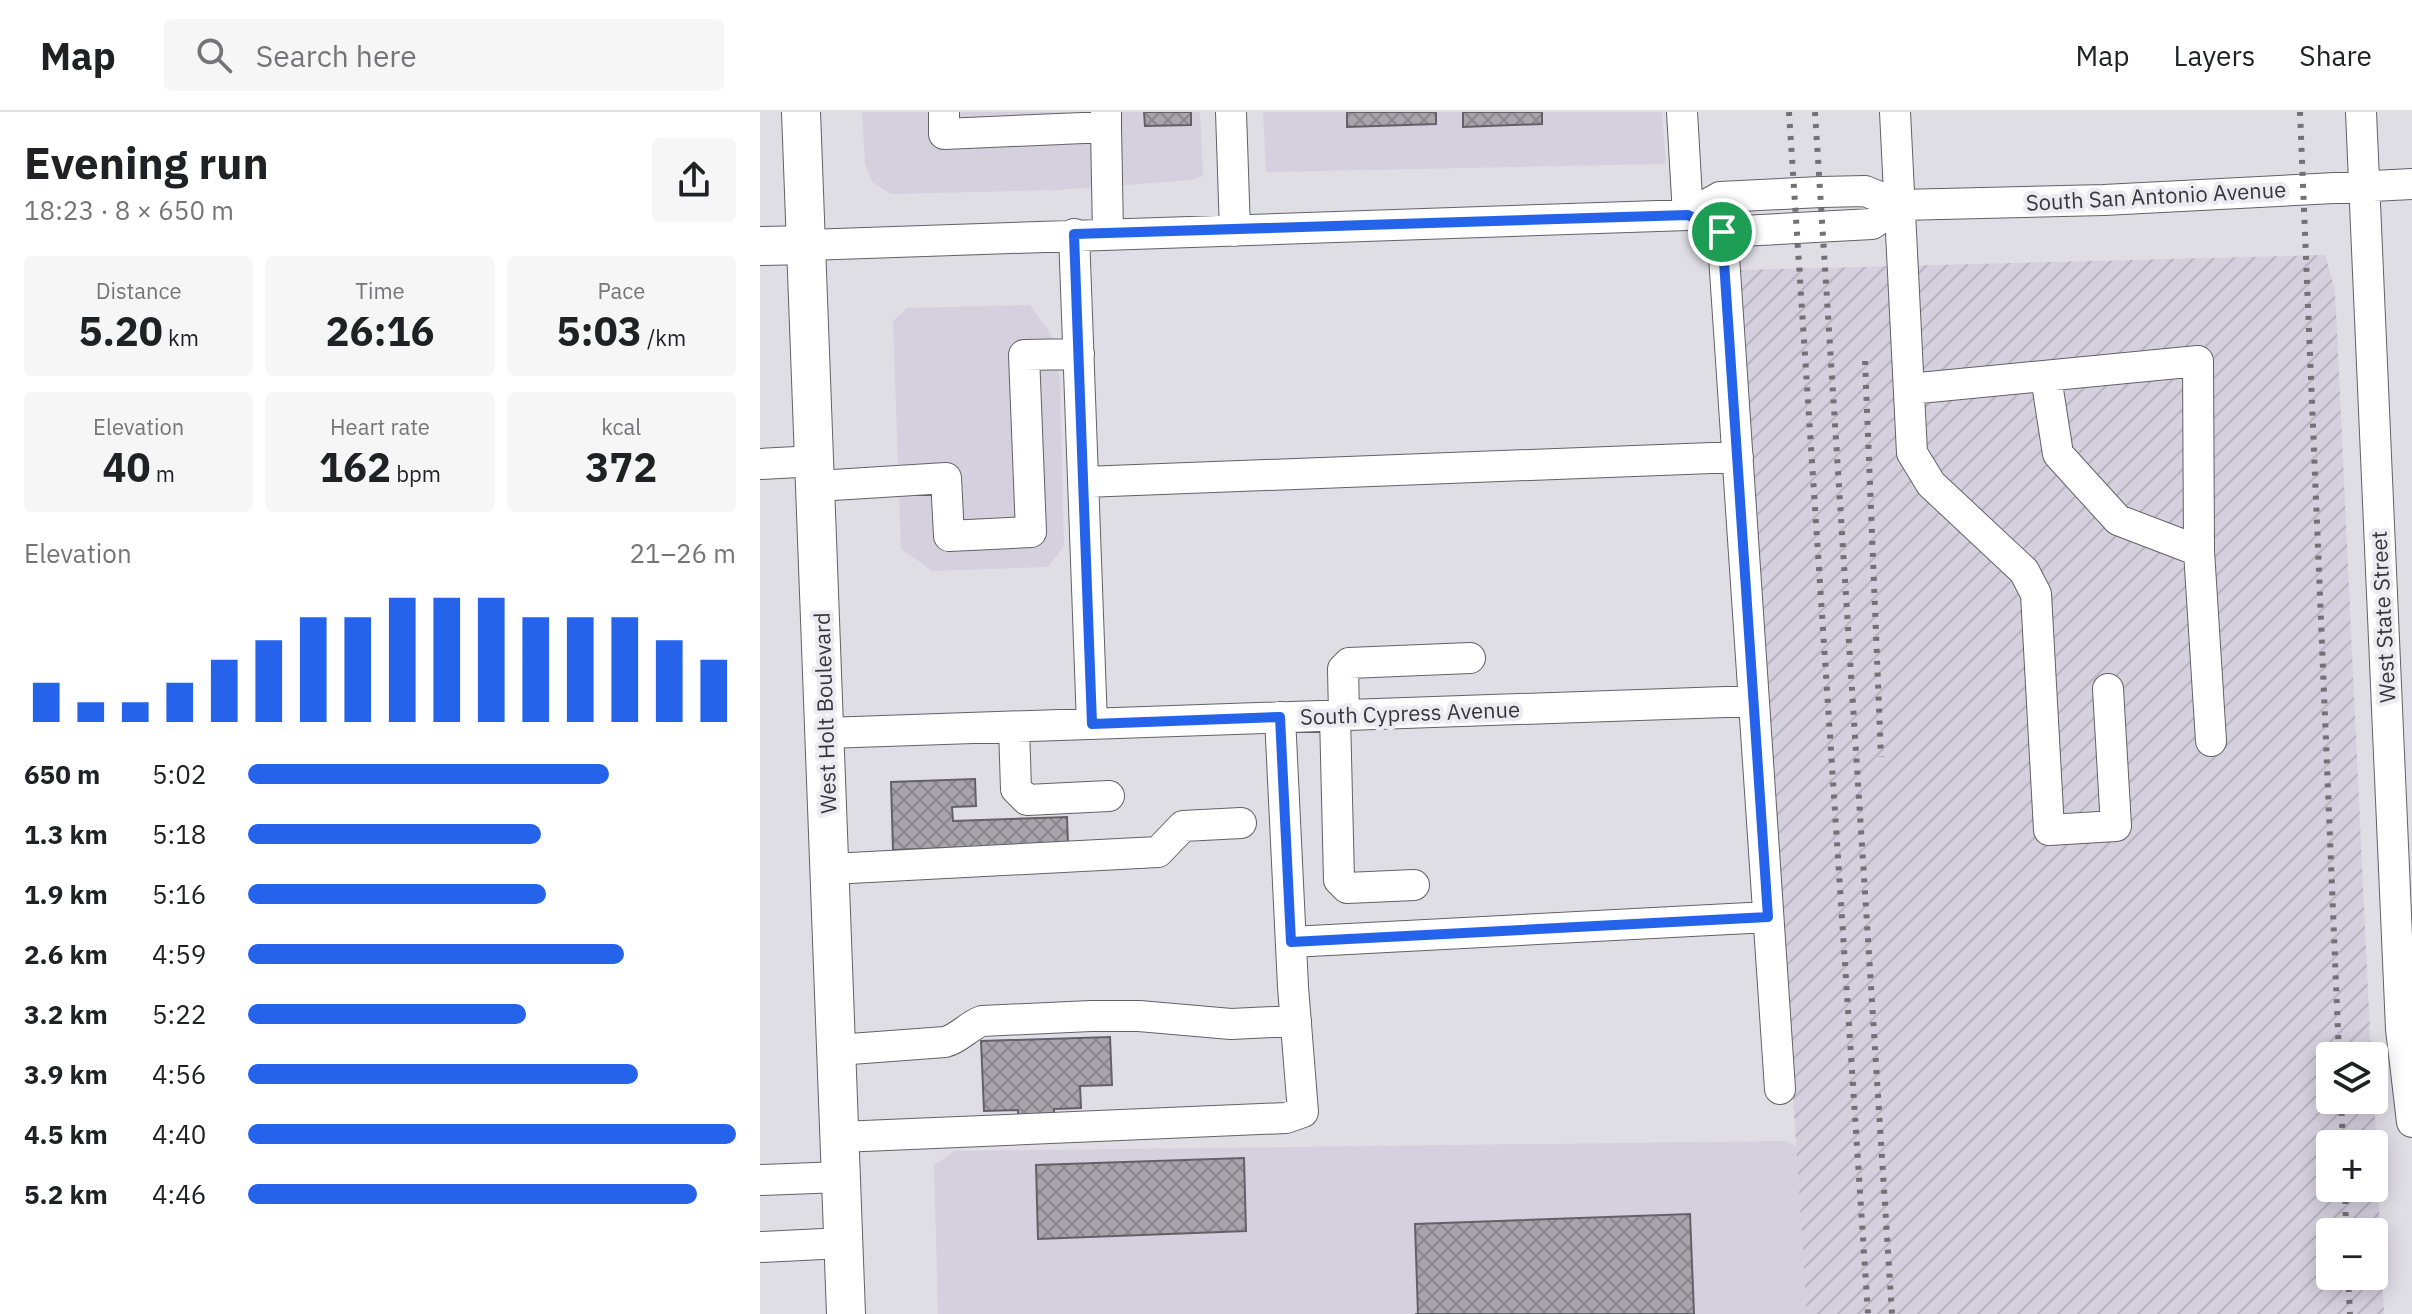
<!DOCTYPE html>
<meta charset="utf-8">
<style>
:root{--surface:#fff;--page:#f6f6f6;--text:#202124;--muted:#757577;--line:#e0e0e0;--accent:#2563eb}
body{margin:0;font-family:"IBM Plex Sans",sans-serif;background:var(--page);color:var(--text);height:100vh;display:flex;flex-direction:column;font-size:30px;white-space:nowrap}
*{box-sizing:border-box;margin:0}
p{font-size:26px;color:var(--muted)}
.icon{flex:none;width:44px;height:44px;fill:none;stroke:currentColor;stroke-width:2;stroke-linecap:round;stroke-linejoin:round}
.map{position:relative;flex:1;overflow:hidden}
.sheet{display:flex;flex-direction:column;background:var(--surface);width:760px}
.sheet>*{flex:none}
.fabs{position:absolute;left:1556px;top:930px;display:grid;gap:16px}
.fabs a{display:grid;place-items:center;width:72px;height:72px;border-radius:8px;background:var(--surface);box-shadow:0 4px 20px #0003;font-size:40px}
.pin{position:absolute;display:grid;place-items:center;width:68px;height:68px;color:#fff;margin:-34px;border:4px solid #fff;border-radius:50%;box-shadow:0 2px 8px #0007}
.round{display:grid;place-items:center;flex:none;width:84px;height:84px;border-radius:8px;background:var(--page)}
.summary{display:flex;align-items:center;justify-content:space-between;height:136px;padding:0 24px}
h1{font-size:44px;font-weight:700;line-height:60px}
.figures{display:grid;grid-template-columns:repeat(3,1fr);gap:12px;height:136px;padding:8px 24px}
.figures div{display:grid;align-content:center;border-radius:8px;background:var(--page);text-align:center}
.figures b{font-size:40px;font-weight:700}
.figures small{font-size:22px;font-weight:400}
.figures p{font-size:22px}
.chart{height:224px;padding:16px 24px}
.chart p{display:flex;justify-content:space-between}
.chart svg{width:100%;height:144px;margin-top:8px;stroke:var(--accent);stroke-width:6}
ul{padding:0 24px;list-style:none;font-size:26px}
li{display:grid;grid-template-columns:128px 96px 1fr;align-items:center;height:60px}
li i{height:20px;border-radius:10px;background:var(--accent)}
header{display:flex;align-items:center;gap:48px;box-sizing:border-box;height:112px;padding:0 40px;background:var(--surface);border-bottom:2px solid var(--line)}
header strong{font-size:38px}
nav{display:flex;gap:44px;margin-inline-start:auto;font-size:28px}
.search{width:560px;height:72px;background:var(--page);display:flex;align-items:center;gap:20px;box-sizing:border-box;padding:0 28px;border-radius:8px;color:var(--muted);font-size:30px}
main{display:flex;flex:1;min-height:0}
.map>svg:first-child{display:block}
</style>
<header>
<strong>Map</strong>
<div class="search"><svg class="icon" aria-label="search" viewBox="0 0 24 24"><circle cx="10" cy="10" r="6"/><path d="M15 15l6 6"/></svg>Search here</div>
<nav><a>Map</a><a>Layers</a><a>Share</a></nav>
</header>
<main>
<section class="sheet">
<div class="summary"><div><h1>Evening run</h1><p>18:23 · 8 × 650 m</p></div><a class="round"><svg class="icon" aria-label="share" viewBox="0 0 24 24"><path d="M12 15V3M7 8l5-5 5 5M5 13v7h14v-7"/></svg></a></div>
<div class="figures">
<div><p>Distance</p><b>5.20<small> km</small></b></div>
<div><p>Time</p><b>26:16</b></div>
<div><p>Pace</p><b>5:03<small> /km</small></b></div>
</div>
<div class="figures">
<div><p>Elevation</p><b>40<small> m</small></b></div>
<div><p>Heart rate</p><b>162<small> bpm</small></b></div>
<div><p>kcal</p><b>372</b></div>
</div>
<div class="chart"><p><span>Elevation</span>21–26 m</p>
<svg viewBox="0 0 160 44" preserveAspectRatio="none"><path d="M5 44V32M15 44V38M25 44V38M35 44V32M45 44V25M55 44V19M65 44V12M75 44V12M85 44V6M95 44V6M105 44V6M115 44V12M125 44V12M135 44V12M145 44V19M155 44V25"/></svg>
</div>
<ul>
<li><b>650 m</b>5:02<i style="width:74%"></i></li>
<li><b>1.3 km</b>5:18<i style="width:60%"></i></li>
<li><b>1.9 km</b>5:16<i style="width:61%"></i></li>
<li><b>2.6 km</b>4:59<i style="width:77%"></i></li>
<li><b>3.2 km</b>5:22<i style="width:57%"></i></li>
<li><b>3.9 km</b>4:56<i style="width:80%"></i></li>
<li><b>4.5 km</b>4:40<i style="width:100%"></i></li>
<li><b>5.2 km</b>4:46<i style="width:92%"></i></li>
</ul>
</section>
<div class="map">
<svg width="1652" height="1202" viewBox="0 0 1652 1202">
<defs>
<pattern id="industrial-furrows" width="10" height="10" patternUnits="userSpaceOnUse" patternTransform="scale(2)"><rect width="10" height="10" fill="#d4d0de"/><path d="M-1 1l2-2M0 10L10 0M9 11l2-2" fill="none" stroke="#b7b3bf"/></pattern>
<pattern id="building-cross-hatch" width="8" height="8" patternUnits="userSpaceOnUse" patternTransform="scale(2)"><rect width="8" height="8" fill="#a7a5ab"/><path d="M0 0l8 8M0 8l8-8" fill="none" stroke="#89878c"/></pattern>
</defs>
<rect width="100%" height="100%" fill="#e0dee5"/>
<path fill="#d4d0de" d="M102,0h338l3,64 -11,4 -135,10 -166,4 -19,-12 -7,-19z
M503,0h399l4,52 -400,8z
M270,193l22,31 8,43 4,167 -16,21 -116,4 -31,-23 -8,-227 14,-13z
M1025,1029l19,9 7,164h-873l-4,-149 21,-14z"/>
<path fill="url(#industrial-furrows)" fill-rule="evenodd" d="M1565,143l10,35 36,766h-41v44h44l10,214h-577l-67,-1044zM1570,1032h44v44h-44zM1570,1120h44v44h-44z"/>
<path fill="url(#building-cross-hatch)" stroke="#626167" stroke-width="2" d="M384,0h47v13l-46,1z
M587,0h89v12l-89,3z
M703,0h79v12l-79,3z
M215,667l1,27 -24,1 1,14 114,-4 1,27 -175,6 -2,-68z
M350,925l2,48 -32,1 1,22 -27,1v10l-36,1v-10l-34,1 -3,-70z
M484,1046l2,73 -208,8 -2,-74z
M930,1102l4,100h-279h3l-3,-90z"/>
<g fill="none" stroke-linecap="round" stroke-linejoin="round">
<defs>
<path id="minor" d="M184,0v22l162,-7v-15
M471,0l4,119
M922,0l6,103
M1135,0l17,341 19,31 93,87 12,23 13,236 67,-4 -8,-137
M1601,0l40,917 11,93
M346,15l2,107
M960,85l60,892
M944,111l18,9 150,-8 28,-19
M314,122l18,490
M47,133l881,-30 32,-18 101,-5 44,-1 35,14 204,-5 308,-16
M1286,265l12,77 60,66 81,31
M1149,277l289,-28 1,190 12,190
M0,352l56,-3
M324,370l654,-25
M57,374l129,-8 3,58 82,-4 -7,-177 55,-1
M575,603l4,165 8,8 67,-3
M584,603l-1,-46 6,-6 121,-5
M254,616l2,61 11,11 82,-4
M66,621l928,-32
M71,757l327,-17 25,-26 58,-3
M531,830l477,-25
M77,938l108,-8c15,-4 23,-16 37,-21l109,-5h48l92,8 65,-3
M80,1025l446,-19 17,-6 -10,-125 -13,-270
M0,1068l81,-3
M0,1135l83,-4"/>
<path id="major" d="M41,0l45,1202
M0,134l47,-1"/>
</defs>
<use href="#minor" stroke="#636167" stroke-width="32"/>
<use href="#major" stroke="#636167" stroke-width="40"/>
<use href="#minor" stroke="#fff" stroke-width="30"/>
<use href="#major" stroke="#fff" stroke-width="38"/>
<path stroke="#727175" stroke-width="6" stroke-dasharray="4 8" stroke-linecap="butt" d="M1029,0l79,1202
M1055,0l77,1202
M1540,0l39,944
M1105,249l16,396
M1581,988l2,44
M1585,1076l1,44
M1588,1164l2,38"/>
</g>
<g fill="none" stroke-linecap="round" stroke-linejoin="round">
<defs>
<path id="route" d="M928,103l34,17 46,685 -477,25 -11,-225 -188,7 -18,-490z"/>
</defs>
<use href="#route" stroke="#fff" stroke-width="16"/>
<use href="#route" stroke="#2563eb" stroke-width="10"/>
</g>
<g text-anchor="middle" stroke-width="8" stroke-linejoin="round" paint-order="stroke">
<g font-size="22" fill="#38373a" stroke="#edebf2">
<text transform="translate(1396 84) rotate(-3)" y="8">South San Antonio Avenue</text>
<text transform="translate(1623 505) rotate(-93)" y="8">West State Street</text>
<text transform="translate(65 601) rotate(-92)" y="8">West Holt Boulevard</text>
<text transform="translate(650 601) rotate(-2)" y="8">South Cypress Avenue</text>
</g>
</g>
</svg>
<div class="fabs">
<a><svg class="icon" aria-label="layers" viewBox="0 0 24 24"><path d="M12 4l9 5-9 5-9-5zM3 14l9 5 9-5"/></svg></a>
<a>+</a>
<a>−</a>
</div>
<div class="pin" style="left:962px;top:120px;background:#1e9e55"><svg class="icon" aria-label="arrive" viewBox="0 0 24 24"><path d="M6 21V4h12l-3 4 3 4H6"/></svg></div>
</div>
</main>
